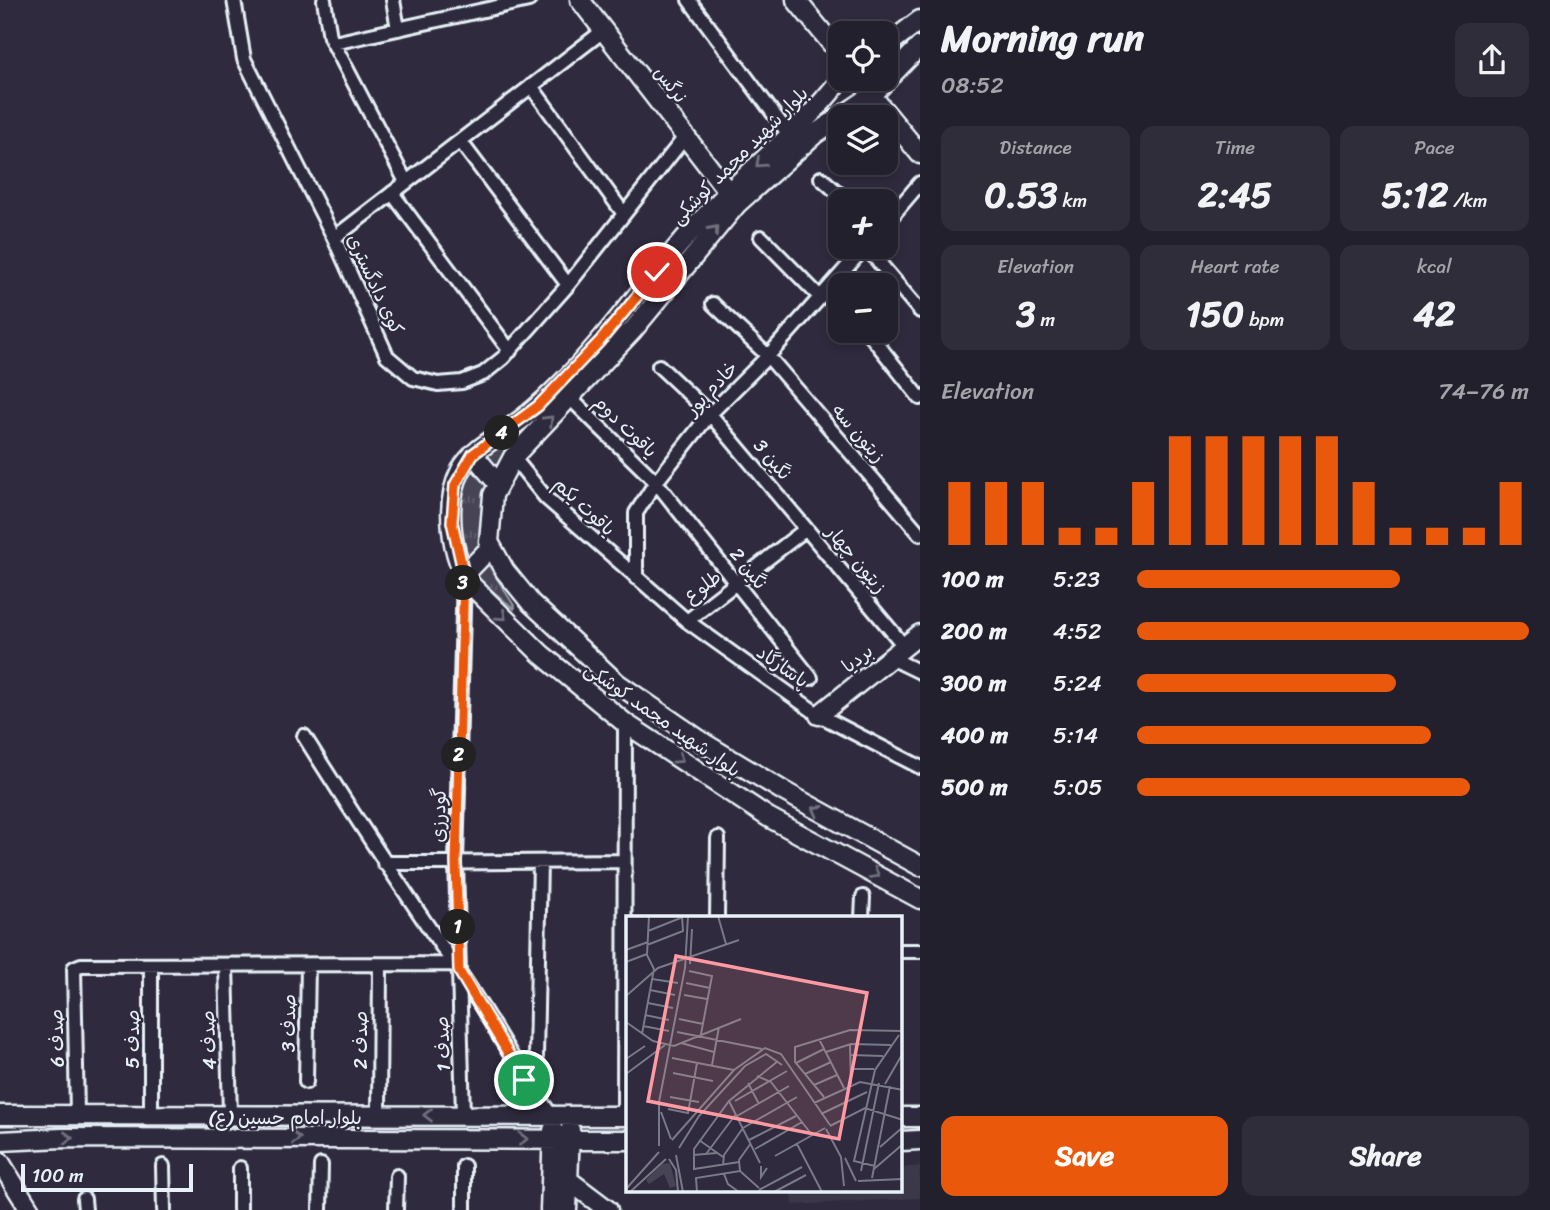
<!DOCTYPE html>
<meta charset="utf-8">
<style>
:root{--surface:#23202e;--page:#2f2d3a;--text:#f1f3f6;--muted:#a3a3aa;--line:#403e4a;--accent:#ea580c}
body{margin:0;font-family:Sriracha,"Playpen Sans Arabic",sans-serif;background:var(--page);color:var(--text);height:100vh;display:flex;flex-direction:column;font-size:26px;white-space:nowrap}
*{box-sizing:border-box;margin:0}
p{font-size:23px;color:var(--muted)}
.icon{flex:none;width:38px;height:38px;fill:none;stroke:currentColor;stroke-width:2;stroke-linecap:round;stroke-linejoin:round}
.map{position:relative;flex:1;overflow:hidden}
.sheet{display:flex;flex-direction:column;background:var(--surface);width:630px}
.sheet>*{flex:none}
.fabs{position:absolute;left:828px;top:21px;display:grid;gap:14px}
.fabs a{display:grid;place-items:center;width:70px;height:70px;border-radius:14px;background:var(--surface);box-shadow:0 4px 10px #0003,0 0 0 2px var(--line);font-size:35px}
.scale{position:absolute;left:21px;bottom:18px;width:172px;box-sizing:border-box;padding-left:7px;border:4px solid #e8f1f8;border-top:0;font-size:19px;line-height:24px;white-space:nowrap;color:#e8f1f8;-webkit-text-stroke:5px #2f2a3d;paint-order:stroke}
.pin{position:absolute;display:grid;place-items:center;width:60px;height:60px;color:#fff;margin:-30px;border:4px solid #fff;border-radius:50%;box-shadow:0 2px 7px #0007}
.km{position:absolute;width:35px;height:35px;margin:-18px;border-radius:50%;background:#222;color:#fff;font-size:19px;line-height:35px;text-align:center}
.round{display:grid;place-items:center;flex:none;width:74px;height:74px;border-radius:14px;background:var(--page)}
.summary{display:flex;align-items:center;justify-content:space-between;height:119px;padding:0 21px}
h1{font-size:38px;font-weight:800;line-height:52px}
.figures{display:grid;grid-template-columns:repeat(3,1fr);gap:10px;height:119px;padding:7px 21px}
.figures div{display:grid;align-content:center;border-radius:14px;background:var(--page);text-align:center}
.figures b{font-size:35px;font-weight:800}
.figures small{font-size:19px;font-weight:400}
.figures p{font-size:19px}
.chart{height:196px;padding:14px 21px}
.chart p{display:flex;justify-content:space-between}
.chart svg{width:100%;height:126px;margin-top:7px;stroke:var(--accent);stroke-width:6}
.action{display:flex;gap:14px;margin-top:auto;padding:14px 21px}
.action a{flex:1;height:80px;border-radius:14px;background:var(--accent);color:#fff;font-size:28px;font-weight:800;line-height:80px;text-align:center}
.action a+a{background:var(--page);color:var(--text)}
ul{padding:0 21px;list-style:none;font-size:23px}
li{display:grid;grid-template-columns:112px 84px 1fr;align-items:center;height:52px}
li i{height:18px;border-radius:9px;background:var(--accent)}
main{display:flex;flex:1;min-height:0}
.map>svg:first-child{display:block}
</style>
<main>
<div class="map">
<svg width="920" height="1210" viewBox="0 0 920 1210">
<defs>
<pattern id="grass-tufts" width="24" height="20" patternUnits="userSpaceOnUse" patternTransform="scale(1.75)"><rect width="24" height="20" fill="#464455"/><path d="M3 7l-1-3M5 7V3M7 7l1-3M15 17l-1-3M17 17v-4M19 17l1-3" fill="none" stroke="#615f6e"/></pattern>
</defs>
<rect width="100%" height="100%" fill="#2f2a3d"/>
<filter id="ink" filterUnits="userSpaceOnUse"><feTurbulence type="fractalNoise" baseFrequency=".0143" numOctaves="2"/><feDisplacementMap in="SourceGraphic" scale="14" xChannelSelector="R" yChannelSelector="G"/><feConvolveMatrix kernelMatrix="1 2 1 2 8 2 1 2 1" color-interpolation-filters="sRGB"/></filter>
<g filter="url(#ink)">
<path fill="#3b3749" d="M920,1166v32l-127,7 -1,-14h109v-23z"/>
<path fill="url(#grass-tufts)" stroke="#979aa6" stroke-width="2" d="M849,79h24v6l-12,9 -10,-5z
M530,424l-33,47 -12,-14z
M473,462l19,21c-12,18 -12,39 -8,60l-19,21c-7,-40 -10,-65 8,-102z
M487,563l28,44 -1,2 -40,-34z"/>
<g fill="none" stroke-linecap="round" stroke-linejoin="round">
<defs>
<path id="street" d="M234,0l10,59 90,179 53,118 26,22 25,6 24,-2 21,-8 20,-16 65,-73 117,-148
M324,0l6,37 76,145
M393,0l5,29
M689,0l101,136
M334,43l195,-43
M531,86l93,128
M460,141l108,144
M821,178l26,23
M392,193l118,158
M886,223l34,-40
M761,237l59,60
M334,238l269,-207
M866,247l54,64
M713,304l55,52 152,178
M867,331l53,67
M659,366l51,48 195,233
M570,398l86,84 155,196
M513,457l33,41 141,123 132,94 101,52
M636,578v-65l20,-31 54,-68 58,-58 97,-109
M687,621l119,-92
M891,658l29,14
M304,736c50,80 102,159 156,237 32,47 57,98 92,143
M384,863l240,-2
M717,918l1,-80
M862,918l1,-21
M901,951h19
M151,965v148
M226,965l4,149
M524,1080l12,-23 4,-195
M306,1082l2,-117
M77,1113l-3,-145 7,-3 371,-1
M379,1115l1,-150
M463,1115l-7,-253 8,-287
M624,1116l1,-393
M163,1166l1,44
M464,1166v44
M84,1199l1,11
M240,1210v-42
M320,1210l1,-45
M396,1210l1,-34"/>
<path id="secondary" d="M580,0l149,193
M796,0l44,54
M886,46l34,-26
M841,79c-39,51 -90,89 -134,135 -53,55 -95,119 -149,173 -14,14 -28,27 -44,38 -18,13 -42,25 -53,45 -17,32 -11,87 11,116l69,68 84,69 143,94 152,82
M877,90l43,-44
M872,96l48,58
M870,97l-55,37 -78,70 -104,126 -120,127 -20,38 -4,47 16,29 26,32 86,80 87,60 81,49 135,74
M473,454l25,30
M464,575l27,-28
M819,715l101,-81
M0,1115l628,1
M901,1117h19
M0,1141l62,-3 566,2
M901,1141l19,-1
M0,1162l30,48
M563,1176l45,34
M550,1210l3,-80
M567,1210l3,-80"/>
</defs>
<use href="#street" stroke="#e8f1f8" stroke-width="18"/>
<use href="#secondary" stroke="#e8f1f8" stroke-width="23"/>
<use href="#street" stroke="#2f2a3d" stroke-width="12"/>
<use href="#secondary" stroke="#2f2a3d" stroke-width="18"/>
</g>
<defs><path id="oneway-chevron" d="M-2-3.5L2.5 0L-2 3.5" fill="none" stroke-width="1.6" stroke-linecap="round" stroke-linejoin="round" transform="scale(1.75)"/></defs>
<g stroke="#70707e">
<use href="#oneway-chevron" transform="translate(760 163) rotate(138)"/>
<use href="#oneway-chevron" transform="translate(714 230) rotate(-48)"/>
<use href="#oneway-chevron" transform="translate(549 420) rotate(-45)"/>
<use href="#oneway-chevron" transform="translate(502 616) rotate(42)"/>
<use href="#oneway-chevron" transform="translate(679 759) rotate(34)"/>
<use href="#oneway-chevron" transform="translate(817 810) rotate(-151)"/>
<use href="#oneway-chevron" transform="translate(875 874) rotate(29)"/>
<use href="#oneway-chevron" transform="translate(428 1115) rotate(-180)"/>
<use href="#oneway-chevron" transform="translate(68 1138) rotate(-1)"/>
<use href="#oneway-chevron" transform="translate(296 1138)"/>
<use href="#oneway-chevron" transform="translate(523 1139)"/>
</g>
</g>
<g fill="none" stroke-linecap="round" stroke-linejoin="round" filter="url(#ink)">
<defs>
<path id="route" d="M524,1080l-65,-109 -3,-109 8,-287 -12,-53 3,-37 18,-31 65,-48 63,-66 56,-68"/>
</defs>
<use href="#route" stroke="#fff" stroke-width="14"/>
<use href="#route" stroke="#ea580c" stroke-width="9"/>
</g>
<g text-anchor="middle" stroke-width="5" stroke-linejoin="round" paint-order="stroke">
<g font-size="19" fill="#e8f1f8" stroke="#2f2a3d">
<text transform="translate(671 84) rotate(52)" y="7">نرگس</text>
<text transform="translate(739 155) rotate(-45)" y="7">بلوار شهید محمد کوشکی</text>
<text transform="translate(376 284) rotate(65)" y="7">کوی دادگستری</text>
<text transform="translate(711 388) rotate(-47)" y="7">خادم پور</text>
<text transform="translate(626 426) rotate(44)" y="7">یاقوت دوم</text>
<text transform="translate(859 433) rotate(49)" y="7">زیتون سه</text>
<text transform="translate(773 459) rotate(50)" y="7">نگین 3</text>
<text transform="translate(585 506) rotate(43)" y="7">یاقوت یکم</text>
<text transform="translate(857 559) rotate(50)" y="7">زیتون چهار</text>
<text transform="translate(749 568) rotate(52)" y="7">نگین 2</text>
<text transform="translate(702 586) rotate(-36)" y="7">طلوع</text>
<text transform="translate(857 658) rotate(-38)" y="7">بردیا</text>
<text transform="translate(783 666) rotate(35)" y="7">پاسارگاد</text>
<text transform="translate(663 719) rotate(35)" y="7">بلوار شهید محمد کوشکی</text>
<text transform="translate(438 815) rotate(-88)" y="7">گودرزی</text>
<text transform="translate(288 1023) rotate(-89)" y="7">صدف 3</text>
<text transform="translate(56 1038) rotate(-91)" y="7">صدف 6</text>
<text transform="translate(132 1039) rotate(-90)" y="7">صدف 5</text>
<text transform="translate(208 1040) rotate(-92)" y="7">صدف 4</text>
<text transform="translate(360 1040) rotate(-90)" y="7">صدف 2</text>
<text transform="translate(442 1044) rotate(-92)" y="7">صدف 1</text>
<text x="285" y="1124">بلوار امام حسین (ع)</text>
</g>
</g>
<g transform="translate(626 916)">
<rect width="276" height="276" fill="#2f2a3d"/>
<path d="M44,247l6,23 -6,2 -6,-14 -15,10 -3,-4 16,-16z" fill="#464455"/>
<path fill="none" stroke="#797a88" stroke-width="2" d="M92,0l8,28M22,15l35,-14M21,29l36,-14 -1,-15M0,34l22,-8M0,46l21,-8M64,48l2,-35M63,55l23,5 -11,58M26,63l26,4M60,67l24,5M24,74l25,5M58,79l23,4M0,80l32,-28 81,-28M22,87l25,5M19,99l24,5M53,103l24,5M0,106l27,19 21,5 67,-27M17,110l26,5M51,116l85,17M16,118l12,-65 -7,-14 2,-39M193,123l25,49M55,127l33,9M224,129l1,39M200,136l25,-8 40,1M224,139l33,1M46,142l62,12M0,143l19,-13M170,147l28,-14M86,149l7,-38M225,153h23M47,157l40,8M0,158l39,-29M179,158l26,-12M131,160l14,6 41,53M122,167l11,21M259,168l18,-31M188,169l23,-10M44,181l29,5M198,181l-29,-35v-15l55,-17 53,1M103,185l31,62M109,185l52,-30M188,187l46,-21 43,8M42,193l20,4 9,-50M35,196l10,27M195,198l46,-22M111,200l52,-30M204,210l35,-18 38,12M200,213l15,28 3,29M46,224l62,-70 31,-22 16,6 49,71M73,224l24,17M123,224l47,-24M171,228l25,48M33,230v-44l26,-134 3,-52M254,231l23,-20M53,232l20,-32 46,-50 21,-12 16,11M129,233l47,-27M80,238l30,-40M50,239l7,37M67,239l24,-2M149,240l50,-28M219,242l11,23M43,243l7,11 2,22M113,246l-45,7v-20l35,-48 49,-40M97,249l1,-10 19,-27 54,-31M135,250v11l6,-9M249,250l-21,-5 21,-91 24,-35M248,253l29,-25M114,255l-1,-11 12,-17M114,255l19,17M235,255l18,-88M98,258l4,10 11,8M246,262l18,-92M232,265l45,-2M0,273l33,-37M133,274l43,-23M4,276l36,-33M71,276l-1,-14 44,-7M148,276l32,-17M238,276h31"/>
<path fill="#ff9aa2" fill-opacity="0.15" stroke="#ff9aa2" stroke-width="3.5" d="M50,40l191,37 -28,146 -191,-38z"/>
<rect width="276" height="276" fill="none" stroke="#e8f1f8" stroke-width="3.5"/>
</g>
</svg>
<div class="fabs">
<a><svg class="icon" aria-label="locate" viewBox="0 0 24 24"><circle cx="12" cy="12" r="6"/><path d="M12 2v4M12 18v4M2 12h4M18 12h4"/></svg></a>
<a><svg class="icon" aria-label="layers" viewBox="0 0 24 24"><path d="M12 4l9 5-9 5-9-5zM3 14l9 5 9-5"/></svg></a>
<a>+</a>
<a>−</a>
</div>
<div class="scale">100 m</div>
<div class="pin" style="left:524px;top:1080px;background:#1e9e55"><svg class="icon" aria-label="arrive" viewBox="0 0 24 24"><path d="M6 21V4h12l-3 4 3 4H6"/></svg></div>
<div class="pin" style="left:657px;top:272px;background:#d93025"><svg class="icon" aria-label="check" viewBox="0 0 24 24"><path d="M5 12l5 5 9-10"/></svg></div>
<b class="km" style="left:458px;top:927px">1</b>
<b class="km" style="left:459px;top:755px">2</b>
<b class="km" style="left:463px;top:583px">3</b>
<b class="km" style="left:502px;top:433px">4</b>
</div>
<section class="sheet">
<div class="summary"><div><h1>Morning run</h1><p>08:52</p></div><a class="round"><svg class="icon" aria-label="share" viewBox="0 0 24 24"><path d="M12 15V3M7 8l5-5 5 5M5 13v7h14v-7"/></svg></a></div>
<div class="figures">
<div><p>Distance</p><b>0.53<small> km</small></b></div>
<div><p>Time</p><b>2:45</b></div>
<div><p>Pace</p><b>5:12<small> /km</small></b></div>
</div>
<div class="figures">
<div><p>Elevation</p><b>3<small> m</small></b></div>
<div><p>Heart rate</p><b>150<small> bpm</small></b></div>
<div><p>kcal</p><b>42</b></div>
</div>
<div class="chart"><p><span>Elevation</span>74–76 m</p>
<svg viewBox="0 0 160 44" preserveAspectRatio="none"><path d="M5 44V22M15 44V22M25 44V22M35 44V38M45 44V38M55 44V22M65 44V6M75 44V6M85 44V6M95 44V6M105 44V6M115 44V22M125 44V38M135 44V38M145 44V38M155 44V22"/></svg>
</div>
<ul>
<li><b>100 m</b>5:23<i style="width:67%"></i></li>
<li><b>200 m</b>4:52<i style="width:100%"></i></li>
<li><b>300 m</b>5:24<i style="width:66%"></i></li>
<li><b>400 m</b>5:14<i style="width:75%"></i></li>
<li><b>500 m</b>5:05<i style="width:85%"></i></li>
</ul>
<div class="action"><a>Save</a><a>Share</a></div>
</section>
</main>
